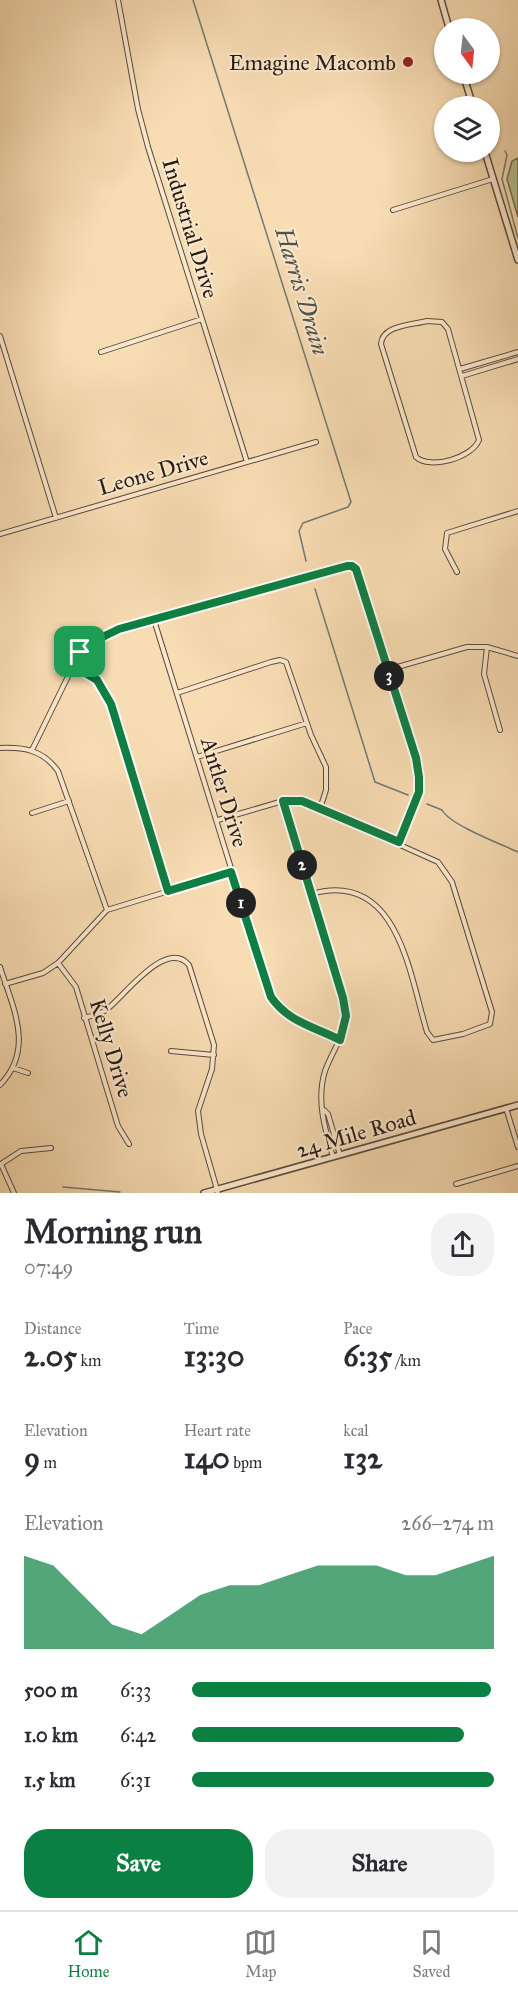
<!DOCTYPE html>
<meta charset="utf-8">
<style>
:root{--surface:#fff;--page:#f2f2f3;--text:#2b2b33;--muted:#7c7c81;--line:#e1e1e2;--accent:#0b8043}
body{margin:0;font-family:"IM FELL Great Primer",serif;background:var(--page);color:var(--text);height:100vh;display:flex;flex-direction:column;font-size:22px;white-space:nowrap}
*{box-sizing:border-box;margin:0}
p{font-size:20px;color:var(--muted)}
.icon{flex:none;width:33px;height:33px;fill:none;stroke:currentColor;stroke-width:2;stroke-linecap:round;stroke-linejoin:round}
.map{position:relative;height:1193px;overflow:hidden}
.panel{display:flex;flex-direction:column;background:var(--surface);flex:1}
.panel>*{flex:none}
.needle{width:39px;rotate:165deg}
.tools{position:absolute;left:434px;top:18px;display:grid;gap:12px}
.tools a{display:grid;place-items:center;width:66px;height:66px;border-radius:50%;background:var(--surface);box-shadow:0 2px 4px #0004;font-size:30px}
.pin{position:absolute;display:grid;place-items:center;width:51px;height:51px;color:#fff;margin:-26px;border-radius:12px;box-shadow:0 3px 9px #0006}
.km{position:absolute;width:30px;height:30px;margin:-15px;border-radius:50%;background:#222;color:#fff;font-size:16px;line-height:30px;text-align:center}
.round{display:grid;place-items:center;flex:none;width:63px;height:63px;border-radius:24px;background:var(--page)}
.headline{display:flex;align-items:center;justify-content:space-between;height:102px;padding:0 24px}
h1{font-size:33px;font-weight:800;line-height:45px}
.metrics{display:grid;grid-template-columns:repeat(3,1fr);gap:9px;height:102px;padding:6px 24px}
.metrics div{display:grid;align-content:center}
.metrics b{font-size:30px;font-weight:800}
.metrics small{font-size:16px;font-weight:400}
.metrics p{font-size:16px}
.chart{height:168px;padding:12px 24px}
.chart p{display:flex;justify-content:space-between}
.chart svg{width:100%;height:108px;margin-top:6px;fill:var(--accent);opacity:.7}
.primary-button{display:flex;gap:12px;margin-top:auto;padding:12px 24px}
.primary-button a{flex:1;height:69px;border-radius:24px;background:var(--accent);color:#fff;font-size:24px;font-weight:800;line-height:69px;text-align:center}
.primary-button a+a{background:var(--page);color:var(--text)}
ul{padding:0 24px;list-style:none;font-size:20px}
li{display:grid;grid-template-columns:96px 72px 1fr;align-items:center;height:45px}
li i{height:15px;border-radius:8px;background:var(--accent)}
.dock{display:flex;justify-content:space-around;align-items:center;height:84px;border-top:2px solid var(--line);background:var(--surface);font-size:16px;color:var(--muted)}
.dock a{display:grid;justify-items:center;gap:3px}
.dock .on{color:var(--accent)}
.map>svg:first-child{display:block}
</style>
<div class="map">
<svg width="518" height="1193" viewBox="0 0 518 1193">
<rect width="100%" height="100%" fill="#f8dcb3"/>
<filter id="stains"><feTurbulence type="fractalNoise" baseFrequency=".00333" numOctaves="4"/><feColorMatrix values="0 0 0 0 .2 0 0 0 0 .09 0 0 0 0 .02 0 0 0 .5 -.17"/></filter>
<radialGradient id="worn" r=".72"><stop offset=".6" stop-color="#630" stop-opacity="0"/><stop offset="1" stop-color="#630" stop-opacity=".3"/></radialGradient>
<path fill="#b7c291" stroke="#6f6e50" stroke-width="1.5" d="M518,158v59l-11,-38 5,-18z"/>
<g fill="none" stroke-linecap="round" stroke-linejoin="round">
<path stroke="#707a73" stroke-width="1.5" d="M193,0l158,502 -3,5 -45,16 -4,8 7,30
M505,151l2,4 -5,24 16,59
M315,589l60,193 33,13
M427,804l15,6c8,15 59,34 76,42
M63,1187l57,5"/>
<defs>
<path id="minor" d="M118,0l20,109 10,38 99,315
M393,210l100,-31
M427,321l15,1 6,7 31,111c-7,18 -49,30 -63,17l-35,-113c1,-19 31,-19 46,-23z
M0,336l56,182
M101,352l101,-33
M460,369l58,-17
M462,376l56,-17
M0,534l316,-92
M457,572l-12,-23 2,-16 71,-22
M154,620l117,377c17,25 44,30 70,43
M487,647l-3,27 16,56
M73,665l24,15 14,24 57,187
M387,670l80,-23h20l31,9
M177,693l94,-31 9,-2 6,2 25,73 15,32v23l-6,19
M0,748c24,-1 43,2 58,23l49,139
M32,750l48,-98 15,-13 24,-10 234,-63 19,50 47,161v15l-20,50
M197,757l110,-34
M283,801l62,205c4,26 -12,42 -20,65 -9,29 0,58 8,86
M32,813l37,-12
M218,820l65,-19h19l136,61 14,20 40,130 -2,12 -27,10 -30,6 -6,-8c-18,-59 -29,-163 -116,-138
M58,963l18,24 42,139 11,18
M0,967c13,41 35,82 0,118
M5,984l38,-11 15,-10 49,-53 124,-38
M84,1018c8,-2 16,-4 22,-8 16,-11 60,-73 83,-45l25,80 -2,24 -14,42 3,23 17,59
M171,1051l43,4
M13,1068l15,5
M506,1108l12,39
M324,1110l4,4 12,41
M1,1164l20,-13 30,-3
M1,1164l13,29
M456,1184l62,-18"/>
<path id="tertiary" d="M441,0l8,28
M463,74l10,32
M485,152l33,108
M204,1193l314,-88"/>
</defs>
<use href="#minor" stroke="#5b4b39" stroke-width="6"/>
<use href="#tertiary" stroke="#5b4b39" stroke-width="8"/>
<use href="#minor" stroke="#fae8ce" stroke-width="4"/>
<use href="#tertiary" stroke="#fae8ce" stroke-width="5"/>
</g>
<g fill="none" stroke-linecap="round" stroke-linejoin="round">
<defs>
<path id="route" d="M347,566h5l4,3 60,189 3,19v15l-20,50 -97,-41h-19l60,197 3,18 -6,24c-25,-13 -52,-18 -69,-43l-40,-125 -63,19 -57,-187 -14,-24 -24,-15 13,-20 33,-16z"/>
</defs>
<use href="#route" stroke="#fff" stroke-width="12"/>
<use href="#route" stroke="#0b8043" stroke-width="8"/>
</g>
<circle fill="#8f2418" stroke="#fae8ce" stroke-width="2" cx="408" cy="62" r="6"/>
<g text-anchor="middle" stroke-width="4.5" stroke-linejoin="round" paint-order="stroke">
<g font-size="22" fill="#271b10" stroke="#fae8ce" text-anchor="end">
<text x="396" y="70">Emagine Macomb</text>
</g>
<g font-size="22" fill="#271b10" stroke="#fae8ce">
<text transform="translate(191 228) rotate(73)" y="8">Industrial Drive</text>
<text transform="translate(153 472) rotate(-16)" y="8">Leone Drive</text>
<text transform="translate(225 792) rotate(73)" y="8">Antler Drive</text>
<text transform="translate(112 1048) rotate(73)" y="8">Kelly Drive</text>
<text transform="translate(356 1133) rotate(-16)" y="8">24 Mile Road</text>
</g>
<g font-size="24" font-style="italic" fill="#51534a" stroke="#fae8ce">
<text transform="translate(302 291) rotate(73)" y="8">Harris Drain</text>
</g>
</g>
<rect width="100%" height="100%" filter="url(#stains)"/>
<rect width="100%" height="100%" fill="url(#worn)"/>
</svg>
<div class="tools">
<a><svg class="needle" viewBox="-14 -14 28 28"><path d="M0-13l5 13h-10z" fill="#e53935"/><path d="M0 13l5-13h-10z" fill="#7c7c81"/></svg></a>
<a><svg class="icon" aria-label="layers" viewBox="0 0 24 24"><path d="M12 4l9 5-9 5-9-5zM3 14l9 5 9-5"/></svg></a>
</div>
<div class="pin" style="left:80px;top:652px;background:#1e9e55"><svg class="icon" aria-label="arrive" viewBox="0 0 24 24"><path d="M6 21V4h12l-3 4 3 4H6"/></svg></div>
<b class="km" style="left:241px;top:903px">1</b>
<b class="km" style="left:302px;top:865px">2</b>
<b class="km" style="left:389px;top:676px">3</b>
</div>
<section class="panel">
<div class="headline"><div><h1>Morning run</h1><p>07:49</p></div><a class="round"><svg class="icon" aria-label="share" viewBox="0 0 24 24"><path d="M12 15V3M7 8l5-5 5 5M5 13v7h14v-7"/></svg></a></div>
<div class="metrics">
<div><p>Distance</p><b>2.05<small> km</small></b></div>
<div><p>Time</p><b>13:30</b></div>
<div><p>Pace</p><b>6:35<small> /km</small></b></div>
</div>
<div class="metrics">
<div><p>Elevation</p><b>9<small> m</small></b></div>
<div><p>Heart rate</p><b>140<small> bpm</small></b></div>
<div><p>kcal</p><b>132</b></div>
</div>
<div class="chart"><p><span>Elevation</span>266–274 m</p>
<svg viewBox="0 0 160 44" preserveAspectRatio="none"><path d="M0 44V6L10 10L20 22L30 34L40 38L50 30L60 22L70 18L80 18L90 14L100 10L110 10L120 10L130 14L140 14L150 10L160 6V44z"/></svg>
</div>
<ul>
<li><b>500 m</b>6:33<i style="width:99%"></i></li>
<li><b>1.0 km</b>6:42<i style="width:90%"></i></li>
<li><b>1.5 km</b>6:31<i style="width:100%"></i></li>
</ul>
<div class="primary-button"><a>Save</a><a>Share</a></div>
</section>
<nav class="dock">
<a class="on"><svg class="icon" aria-label="home" viewBox="0 0 24 24"><path d="M3 11l9-7 9 7M6 9v11h12V9"/></svg>Home</a>
<a><svg class="icon" aria-label="map" viewBox="0 0 24 24"><path d="M3 6l6-2 6 2 6-2v14l-6 2-6-2-6 2zM9 4v14M15 6v14"/></svg>Map</a>
<a><svg class="icon" aria-label="saved" viewBox="0 0 24 24"><path d="M7 4h10v16l-5-4-5 4z"/></svg>Saved</a>
</nav>
